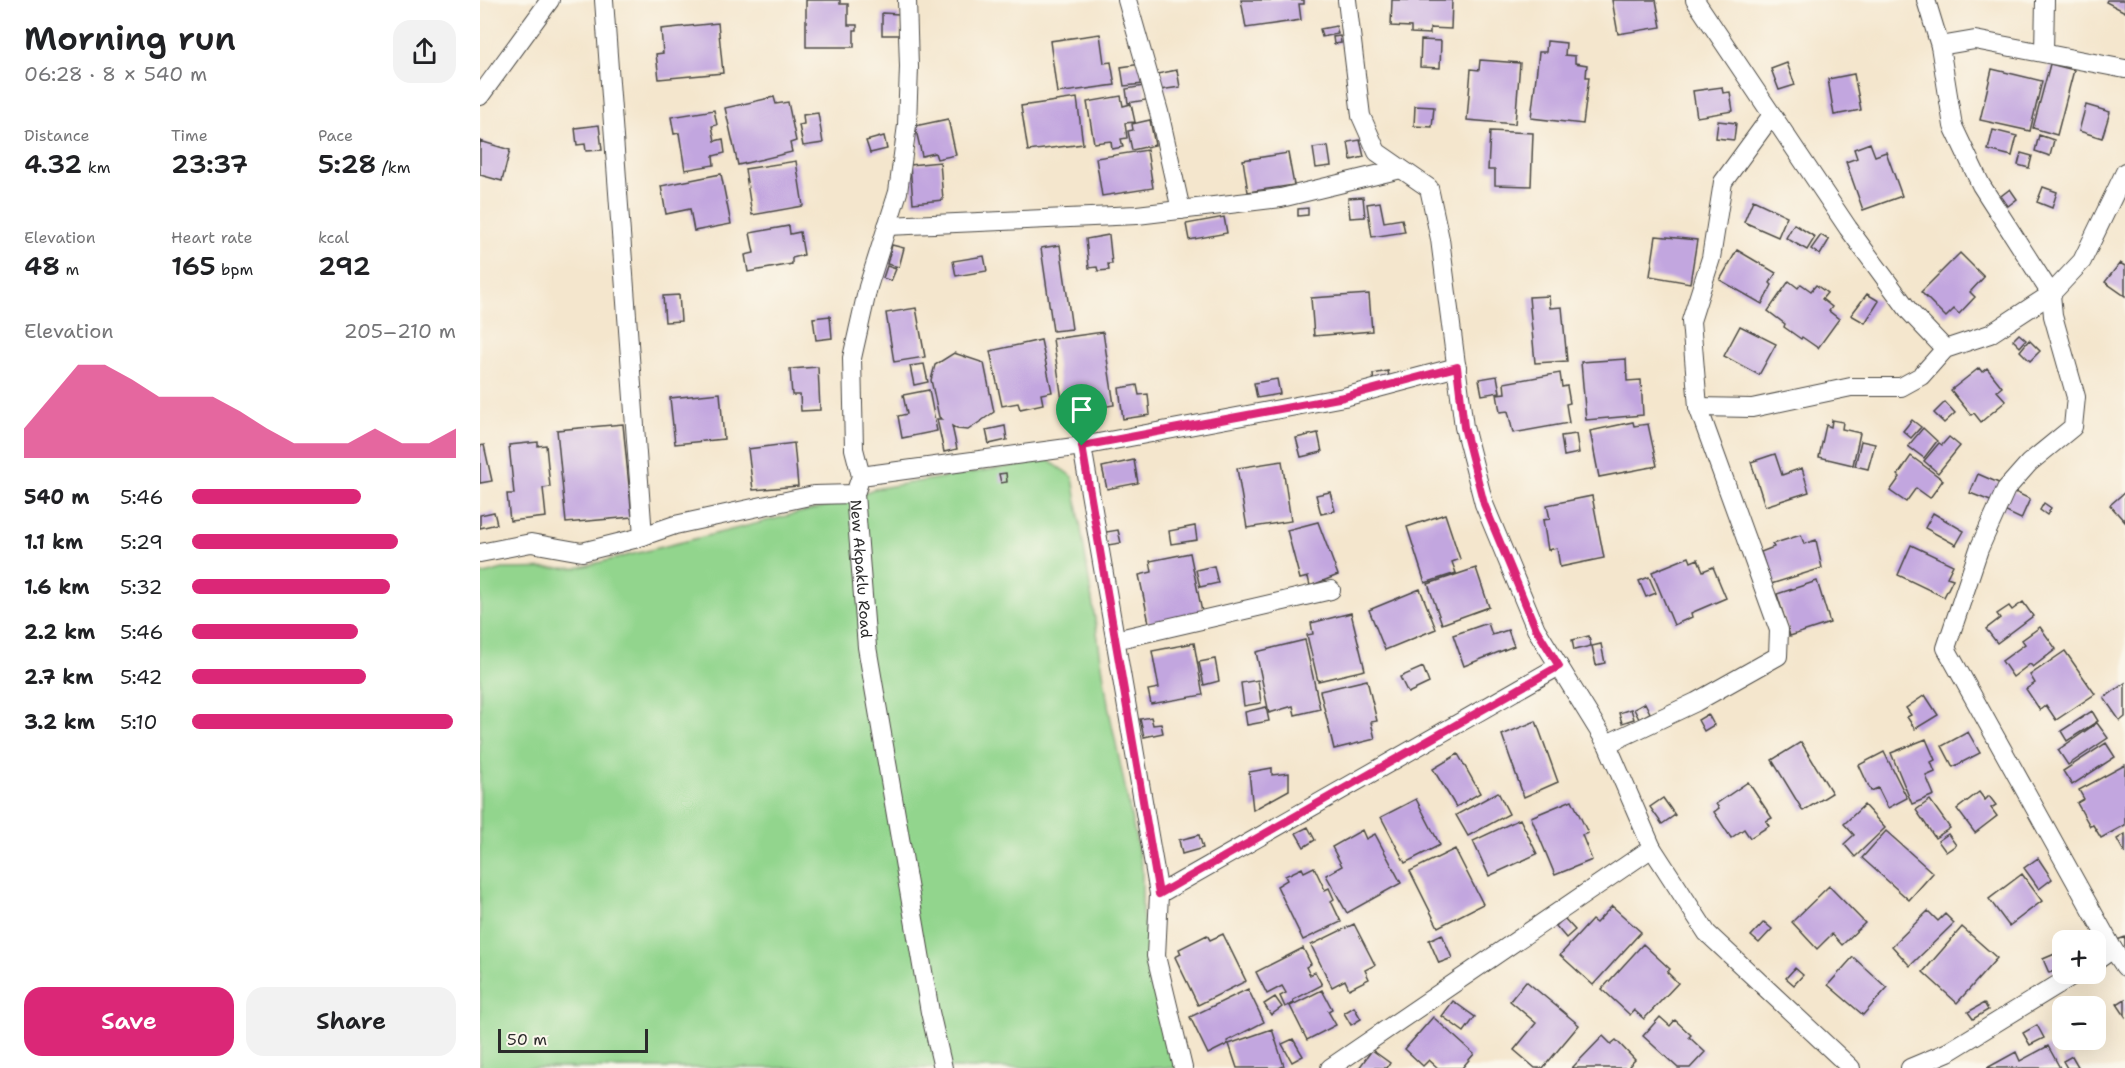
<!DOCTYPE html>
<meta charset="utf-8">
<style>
:root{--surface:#fff;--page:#f2f2f2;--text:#202124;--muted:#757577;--accent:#db2777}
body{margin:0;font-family:"Shantell Sans",sans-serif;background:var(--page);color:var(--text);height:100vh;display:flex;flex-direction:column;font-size:22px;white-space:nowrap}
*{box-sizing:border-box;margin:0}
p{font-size:20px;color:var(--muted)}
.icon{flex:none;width:33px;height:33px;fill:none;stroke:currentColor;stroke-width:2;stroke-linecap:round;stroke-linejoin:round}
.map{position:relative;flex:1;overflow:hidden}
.drawer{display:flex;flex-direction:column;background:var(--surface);width:480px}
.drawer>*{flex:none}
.tools{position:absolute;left:1572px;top:930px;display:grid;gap:12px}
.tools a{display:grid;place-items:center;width:54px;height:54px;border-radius:12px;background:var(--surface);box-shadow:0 6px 24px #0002;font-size:30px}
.scale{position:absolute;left:18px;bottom:15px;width:150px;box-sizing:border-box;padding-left:6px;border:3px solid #2b2b2b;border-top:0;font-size:16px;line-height:21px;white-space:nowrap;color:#2b2b2b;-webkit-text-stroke:4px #fbf7ec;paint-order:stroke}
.pin{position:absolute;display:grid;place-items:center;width:51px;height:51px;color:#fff;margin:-62px -26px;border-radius:50% 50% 50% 0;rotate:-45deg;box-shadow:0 0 6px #0007}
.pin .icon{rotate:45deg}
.round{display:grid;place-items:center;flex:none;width:63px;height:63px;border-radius:18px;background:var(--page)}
.summary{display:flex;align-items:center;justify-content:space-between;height:102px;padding:0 24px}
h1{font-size:33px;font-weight:600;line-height:45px}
.stats{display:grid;grid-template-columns:repeat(3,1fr);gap:9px;height:102px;padding:6px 24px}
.stats div{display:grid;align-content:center}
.stats b{font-size:26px;font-weight:600}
.stats small{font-size:16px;font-weight:400}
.stats p{font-size:16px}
.chart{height:168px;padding:12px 24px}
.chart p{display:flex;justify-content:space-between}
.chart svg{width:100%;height:108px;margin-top:6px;fill:var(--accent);opacity:.7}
.primary-button{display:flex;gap:12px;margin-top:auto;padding:12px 24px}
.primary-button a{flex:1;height:69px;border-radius:18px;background:var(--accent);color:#fff;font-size:24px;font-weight:600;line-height:69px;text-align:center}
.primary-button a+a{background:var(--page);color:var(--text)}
ul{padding:0 24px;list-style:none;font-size:20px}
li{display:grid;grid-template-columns:96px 72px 1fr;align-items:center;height:45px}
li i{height:15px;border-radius:8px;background:var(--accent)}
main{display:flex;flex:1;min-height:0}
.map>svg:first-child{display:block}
</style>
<main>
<section class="drawer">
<div class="summary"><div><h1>Morning run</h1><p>06:28 · 8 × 540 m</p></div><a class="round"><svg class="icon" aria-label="share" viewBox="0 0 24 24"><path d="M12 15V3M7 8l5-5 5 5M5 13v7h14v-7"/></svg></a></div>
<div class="stats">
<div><p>Distance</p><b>4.32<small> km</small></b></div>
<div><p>Time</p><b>23:37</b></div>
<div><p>Pace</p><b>5:28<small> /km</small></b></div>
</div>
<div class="stats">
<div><p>Elevation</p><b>48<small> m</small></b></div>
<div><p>Heart rate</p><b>165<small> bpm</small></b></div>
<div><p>kcal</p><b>292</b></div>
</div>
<div class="chart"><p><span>Elevation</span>205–210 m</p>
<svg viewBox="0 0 160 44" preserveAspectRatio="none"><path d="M0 44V32L10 19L20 6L30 6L40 12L50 19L60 19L70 19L80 25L90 32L100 38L110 38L120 38L130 32L140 38L150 38L160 32V44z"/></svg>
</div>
<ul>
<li><b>540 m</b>5:46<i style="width:64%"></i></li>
<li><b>1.1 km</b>5:29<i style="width:78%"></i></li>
<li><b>1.6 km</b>5:32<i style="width:75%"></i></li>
<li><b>2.2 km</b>5:46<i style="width:63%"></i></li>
<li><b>2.7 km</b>5:42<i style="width:66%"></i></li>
<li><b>3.2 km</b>5:10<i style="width:99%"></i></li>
</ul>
<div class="primary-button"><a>Save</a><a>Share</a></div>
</section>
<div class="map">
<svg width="1645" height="1068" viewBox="0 0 1645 1068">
<rect width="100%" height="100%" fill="#fbf7ec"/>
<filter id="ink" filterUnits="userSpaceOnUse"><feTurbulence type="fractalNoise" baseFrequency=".0167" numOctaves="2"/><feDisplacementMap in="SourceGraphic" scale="12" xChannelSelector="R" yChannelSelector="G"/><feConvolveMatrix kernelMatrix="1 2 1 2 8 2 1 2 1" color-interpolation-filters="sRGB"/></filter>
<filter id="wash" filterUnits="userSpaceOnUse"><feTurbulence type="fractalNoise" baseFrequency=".008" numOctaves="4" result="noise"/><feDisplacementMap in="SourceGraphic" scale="24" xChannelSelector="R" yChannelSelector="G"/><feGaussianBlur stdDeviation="1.35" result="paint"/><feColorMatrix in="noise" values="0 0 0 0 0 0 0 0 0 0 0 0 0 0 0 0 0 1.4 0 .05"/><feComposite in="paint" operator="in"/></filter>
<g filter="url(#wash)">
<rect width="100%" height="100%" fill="#f4e6cd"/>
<path fill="#92d58d" stroke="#5e805c" stroke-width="1.5" d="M568,460l25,17 36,233 33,159v45l35,154h-697v-493l23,-6 74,-1 250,-62 47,-17z"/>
<g id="blocks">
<path fill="#c2a6df" d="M326,0h34v4h8v21h9v5h-3v17h-48z
M761,0h63v4h-5l2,16 -55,8z
M912,0h60l-1,29 -21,-1v6l-19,-1v-6l-20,-1z
M1132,0h44l5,27 -43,7z
M1627,0h18v12l-19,-10z
M402,13l17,1v21h-17z
M238,23l5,50 -64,6 -3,-25 7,-1 -2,-24z
M856,26l2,8 -16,3 -2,-8z
M620,34l4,29 7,-1 4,23 -58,8 -7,-52z
M860,36l1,7 -7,1 -1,-7z
M941,40l20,1 -1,27 -20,-1z
M1067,41l19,2 -1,12 10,1v7l12,2 -1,12h3l-6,47 -52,-6 8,-66h7z
M1000,60l40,3 -5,61 -48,-4 4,-51 8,1z
M1307,63l8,22 -16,5 -8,-21z
M661,64l3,20 -20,2 -3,-19z
M1570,64l24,6 -17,65 -24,-7z
M1512,69l50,12 -12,50 -50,-11z
M697,70l3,17 -20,3 -3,-16z
M1374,74l7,36 -27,5 -6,-36z
M664,86l2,14 -18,3 -2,-14z
M1242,87l1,6 7,-1 3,19 -36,6 -4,-26z
M641,96l2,10 8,-2 4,18 -10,1 2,15 -6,1 2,8 -11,2 -1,-8 -17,2 -7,-41z
M294,97l2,7 12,-2 8,39 -6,2 2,9 -54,13 -13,-57z
M597,98l6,46 -55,7 -7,-45z
M1606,105l24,7 -8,26 -23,-7z
M935,106l19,1 -2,20 -18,-1z
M234,110l3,15 -5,1 3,15 8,-2 2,14 -12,3 1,9 -29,5 -6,-37 -5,1 -3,-17z
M338,113l5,30 -20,3 -4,-21 5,-1 -1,-9z
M468,119l8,36 -19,4 -2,-6 -13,3 -7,-30z
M670,120l5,25 -23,5 -4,-19 5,-1 -1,-6z
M1238,121l18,2 -2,17 -18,-2z
M119,125l3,25 -16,1 -1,-7 -8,1 -2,-17z
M1513,130l24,6 -5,20 -24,-6z
M1010,131l43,2 -2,53 -36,-1v-15h-7z
M1559,135l15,5 -4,16 -15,-5z
M404,136l3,13 -17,4 -4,-12z
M880,140l4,17 -13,3 -3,-18z
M0,141l30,9 -8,31 -22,-6z
M1390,143l5,13 11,-4 16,44 -39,14 -17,-48 11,-4 -3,-9z
M848,146l3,20 -15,2 -3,-20z
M667,150l6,38 -51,8 -6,-38z
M808,153l6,32 -46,7 -5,-32z
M1541,153l11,3 -3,12 -11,-3z
M316,161l7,45 -51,9 -7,-46z
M460,162l3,38 -30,3 -3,-38z
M241,174l10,50 -37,7 -4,-22 -24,5 -5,-28z
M1563,187l14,5 -5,16 -15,-6z
M1530,189l7,10 -9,7 -7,-10z
M883,197l2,20 -15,1 -2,-20z
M1273,200l34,16 -9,21 -34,-15z
M900,202l4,20 18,-3 3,13 -33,5 -5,-33z
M828,208v7l-10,1v-7z
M744,217l3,16 -38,7 -3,-16z
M1314,224l21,13 -8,13 -21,-12z
M309,226l1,8 10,-2 4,23 -12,3v6l-44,8 -3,-17 9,-2 -4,-20z
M629,235l3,29h-4l1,6 -11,1 -1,-4 -8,1 -3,-29z
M1341,235l8,5 -9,15 -9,-6z
M1176,236l41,4 -7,43 -40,-7z
M412,245l12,3 -5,19 -12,-3z
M580,245l12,84 -19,2 -12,-83z
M1257,250l39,23 -6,10 2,2 -10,19 -42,-24z
M1480,253l24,24 -14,15 5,5 -16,17 -5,-5 -8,8 -25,-25z
M504,256l3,15 -31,5 -3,-15z
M1640,263l5,3v30l-20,-14z
M407,266l9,3 -5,12 -8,-3z
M1309,281l9,7 3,-4 10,7 5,-6 11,8 -5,6 10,8 -3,4 10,8 -21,29 -16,-11 -1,2 -17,-12 1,-3 -17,-13z
M889,294l3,37 -58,5 -3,-38z
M1387,294l12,7 -14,22 -14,-8z
M199,295l2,26 -16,1 -2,-26z
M1069,296l1,12 12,-1 5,54 -32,2 -6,-66z
M436,308l9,49 -31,5 -8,-49z
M350,316l2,22 -16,2 -3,-22z
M1260,326l36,18 -17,31 -35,-19z
M623,332l11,73 -36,6 -2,-13 -14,2 -9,-61z
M1539,334l7,6 -6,7 -7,-7z
M561,340l11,52 -11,2 2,10 -23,5 -2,-6 -16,3 -12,-55z
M1549,340l11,11 -10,10 -10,-10z
M474,353l30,10 10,49 -26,18 -11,-1 -5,-3 5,23 -13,3 -7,-33h5l-3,-2 -8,-37 4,-15z
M1146,359l1,22 14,-1 2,35 -57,5 -5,-58z
M444,364l4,18 -14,3 -4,-19z
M338,367l2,43 -19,1 -1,-16h-8l-2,-26z
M1499,368l3,4 5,-4 15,19 -5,4 9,10 -25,21 -7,-9 -3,2 -20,-25z
M908,371l2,11 -16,3 -1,-11z
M1080,373l2,14 5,-1 3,17 -4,1 3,19 -56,10 -5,-22 -8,1 -3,-18 8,-1 -1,-10z
M1017,376l3,16 -18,3 -3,-16z
M797,379l3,15 -23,4 -3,-15z
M657,385l2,10 9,-1 2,21 -27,4 -4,-31z
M449,390l8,41 -35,7 -4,-22 9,-2 -4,-19z
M240,393l4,46 -49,5 -5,-46z
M1465,402l10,11 -11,10 -10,-10z
M1352,420l11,2 -1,7 18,4 -7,32 -34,-8 7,-32 5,2z
M1432,420l9,7 -10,11 -8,-7z
M1153,422l1,4 14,-2 9,42 -58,11 -9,-46z
M143,424l9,93 -66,6 -9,-93z
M525,426l2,14 -18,4 -3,-14z
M1443,428l14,13 -13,17 -16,-12z
M838,433l4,19 -21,5 -5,-19z
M1096,434l3,19 -15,3 -3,-20z
M1469,437l11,9 -22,27 -14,-12 15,-18 3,2z
M1381,441l14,3 -7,25 -13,-3z
M58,442v4l8,-1 4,42 -7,1 3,29 -36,4 -3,-27h7l-5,-49z
M314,443l4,43 -45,4 -5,-41z
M4,445l8,36 -12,2v-37z
M1295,454l7,21 20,-7 7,24 -44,14 -14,-44z
M1431,456l32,24 -13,18 -14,-10 -10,14 -16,-11 10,-14 -2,-2z
M654,460l4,23 -31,6 -5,-22z
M802,461l9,60 -44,7 -10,-60z
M526,473l1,9 -6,1 -2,-9z
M1498,474l23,10 -8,18 -23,-9z
M1531,490l19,9 -9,20 -19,-9z
M850,492l5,19 -14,3 -5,-19z
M1645,492v30l-15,-17z
M1112,496l12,62 -44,9 -3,-19 -9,2 -5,-30 7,-1 -3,-14z
M1564,503l7,5 -4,7 -7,-5z
M14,512l3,12 -17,4v-13z
M1453,513l31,18 -8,14 -31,-17z
M965,514l15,45 -8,3 4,11 -31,10 -18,-56z
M838,522l20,53 -28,11 -2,-9 -8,2 -13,-49z
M715,526l2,14 -26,4 -2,-13z
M638,530l3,13 -13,2 -2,-13z
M1321,535l3,9 12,-4 6,28 -51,16 -10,-32 13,-5 -2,-3z
M1431,545l42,20 -6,12 6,2 -9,18 -46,-22z
M710,553l12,59 -53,11 -10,-48 13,-3 -2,-11z
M1209,557l2,5 7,-3 5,12 10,-4 13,31 -35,15 1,4 -18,8 -22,-53z
M734,566l4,17 -18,4 -4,-17z
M996,568l13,39 -47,17 -14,-40z
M1169,577l7,16 -10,4 -7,-16z
M1337,581l13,42 -40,13 -13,-42z
M940,589l16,40 -51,21 -16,-40z
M1543,602l10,14 -36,27 -11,-14 14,-11 -3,-4 12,-8 3,4z
M871,613l14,57 -47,11 -11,-46 6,-1 -2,-11z
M1008,623l4,12 16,-5 6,16 -50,20 -11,-31z
M1560,627l16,22 -23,18 -3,-3 -17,13 -11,-16 23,-17 -3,-4z
M1109,636l2,10 -17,4 -2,-10z
M825,640l15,69 -25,6 -2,-9 -24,7 -13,-61z
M714,643l9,52 -52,9 -3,-14 11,-2 -7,-37z
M1121,644l4,19 -9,2 -4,-19z
M1585,651l30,43 -39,26 -10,-15 -6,5 -14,-21 9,-6 -5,-8z
M735,659l4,22 -15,4 -5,-23z
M943,667l6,16 -21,10 -8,-16z
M778,680l3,23 -17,3 -3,-23z
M887,680l10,41 -6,1 4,17 -41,10 -14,-58z
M1645,683v34l-5,4 -16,-23z
M1445,695l13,20 -23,14 -8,-12 4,-2 -5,-7z
M1165,703l5,10 -11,6 -5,-10z
M786,707l3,14 -22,4 -2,-13z
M1151,709l3,10 -12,4 -3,-10z
M1612,711l6,10 -31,20 -6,-10z
M1228,714l6,11 -10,6 -6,-11z
M671,717l2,8 8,-1 2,9 -19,4 -4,-18z
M1056,721l22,61 -34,15 -22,-62z
M1617,723l11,15 -40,27 -10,-15z
M1488,732l12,21 -27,14 -11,-21z
M1446,739l9,21 -4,2 4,10 -9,4 8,19 -22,9 -21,-51z
M1321,742l31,51 -29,18 -31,-51z
M1626,743l9,14 -43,28 -9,-14z
M1404,752l23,46 -19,10 -10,-20 -7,3 -12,-26z
M978,754l22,39 -24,14 -23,-38z
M1645,765v60l-24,13 -8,-13 -3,1 -13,-23 7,-4 -5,-9z
M792,768v7l17,-2v17l-36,20 -4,-38z
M1268,782l24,36 -6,3 3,5 -19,12 -6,-9 -13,9 -17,-26 5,-4 -3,-4z
M1018,792l11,22 -41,22 -12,-21z
M1499,792l6,8 4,-4 7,9 -5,3 6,8 -22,17 -18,-24z
M1183,798l12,17 -13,9 -12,-17z
M936,799l24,46 -35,18 -24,-46z
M1092,800l16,33 -6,2 10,25 -37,15 -24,-58z
M1450,800l20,28 -15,10 -19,-28z
M1384,805l21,23 -30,29 -11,-13 10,-9 -10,-11z
M1040,819l17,35 -48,22 -16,-35z
M828,827l7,13 -11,7 -8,-14z
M882,830l4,9 9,-5 26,49 -54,30 -21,-38 16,-9 -10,-19z
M1406,831l47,42 -24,27 -47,-42z
M1468,834l8,11 -10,7 -8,-11z
M1645,834v20l-8,-15z
M719,835l4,13 -21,6 -3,-14z
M975,849l28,55 -45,23 -28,-56z
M1558,858l14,21 -13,10 -15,-21z
M834,867l11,23 4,-2 5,11 -3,2 10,21 -38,18 -26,-54 10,-6 -2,-4 17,-8 2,4z
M1542,874l20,27 -33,25 -20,-27z
M1349,886l36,37 -23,22 -10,-11 -15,15 -25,-27z
M1132,906l29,26 -48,53 -33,-30 32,-35 4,3z
M1448,911l10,10 7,-7 9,9 -44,43 -18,-20z
M1084,918l11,12 -9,8 -10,-12z
M1284,922l8,7 -13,14 -8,-7z
M874,924l21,41 -10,5 4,9 -20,10 -4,-9 -13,7 -21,-42z
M1482,927l35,31 -40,45 -34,-31z
M743,934l23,47 -48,24 -23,-48 6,-3 -2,-5 28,-14 3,5z
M962,934l10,24 -13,5 -10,-23z
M1645,937v10l-4,2 -4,-9z
M1163,944l27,25 -3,3 11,11 -34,36 -10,-9 -4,5 -28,-26z
M823,948l8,16 -5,3 4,8 5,-3 7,13 -29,15 1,3 -9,4 -5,-11 6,-3 -4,-7 -15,8 -11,-22z
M1582,951v17l-13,5 -6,-14z
M1373,957l34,31 -24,27 -35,-30z
M1315,968l8,7 -9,10 -8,-7z
M1046,981l53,44 -36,43h-8l-21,-18 22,-27 -26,-22z
M768,989l16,33 -37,19 1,3 -20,10 -18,-37z
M842,990l10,19 -4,2 8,14 -29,15 -17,-34z
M795,997l7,10 -11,8 -7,-11z
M1645,999v17l-8,-12z
M973,1001l22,16 -11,15 -22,-16z
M1504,1003l4,7 -15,9 -5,-7z
M874,1007l7,12 -10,6 -7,-12z
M953,1017l41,37 -12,14h-24l-9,-8 -6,6 -18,-17z
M1180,1017l10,9 5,-6 16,15 -2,2 16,15 -15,16h-12l-35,-32z
M1557,1025l7,13 -14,7 -7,-12z
M792,1029l12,37 -5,2h-42l-8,-24z
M1123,1036l8,8 5,-4 19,20 -6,6 2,2h-59z
M813,1039l10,17 -11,6 -10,-18z
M1568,1046l12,22h-73l29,-16 4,9z
M892,1050l18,13 -3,5h-28z
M1592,1056l7,12h-12l-4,-7z"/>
</g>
</g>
<g filter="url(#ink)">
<use href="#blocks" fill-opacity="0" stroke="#494743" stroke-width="1.5"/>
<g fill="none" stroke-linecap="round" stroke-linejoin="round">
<defs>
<g id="street">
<path d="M124,0l39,536"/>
<path id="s1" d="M427,0l2,67 -2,58 -9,67 -30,95 -16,71 2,91 7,27 -6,18 12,153 63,365 13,56"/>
<path d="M647,0l32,112 22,98"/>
<path d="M867,0l14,116 16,36 52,36 11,51 24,188 20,77 52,125 71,115 45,104 55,85 144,135"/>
<path d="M1215,0l153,228 61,83 36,38"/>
<path d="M1446,0l14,46"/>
<path d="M1564,52l1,-52"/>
<path d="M1645,69l-150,-29 -35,6 13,80 28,59 70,109 2,22 23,81 -3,30 -44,36 -23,26 -27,60 -33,99 167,301 12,18"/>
<path d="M0,96l70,-96"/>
<path d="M407,226l250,-11 144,-17 120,-29"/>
<path d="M1218,407l54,1 99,-21h50l20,-11 24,-27 45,-15 61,-40 31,-33 43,-89"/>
<path d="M602,446l77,448 -3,62 27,112"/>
<path d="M381,476l221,-30 262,-49 113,-30"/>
<path d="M0,553l51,-10 51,9 52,-13 41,-14 139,-30 41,-1"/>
<path d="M635,640l216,-50"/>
<path d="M1127,744l89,-42 82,-46 1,-26 -81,-223 -7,-86 20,-63 12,-76 49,-67"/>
<path d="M679,894l400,-228"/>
<path d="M1616,961l17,-12"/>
<path d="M850,1068l322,-220"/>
<path d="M1430,1068l38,-16 127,-78"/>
</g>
</defs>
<use href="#street" stroke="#494743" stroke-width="20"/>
<use href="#street" stroke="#fff" stroke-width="18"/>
</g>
</g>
<g fill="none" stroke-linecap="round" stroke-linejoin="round" filter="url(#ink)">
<defs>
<path id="route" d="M977,367l7,60 20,77 52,125 23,37 -400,228 -77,-448 262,-49z"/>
</defs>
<use href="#route" stroke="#fff" stroke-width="12"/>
<use href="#route" stroke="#db2777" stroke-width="8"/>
</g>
<g text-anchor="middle" stroke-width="4.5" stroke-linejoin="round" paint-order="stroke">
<g font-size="15" fill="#2b2b2b" stroke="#fbf7ec">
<text dy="5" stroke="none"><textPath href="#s1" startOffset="578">New Akpaklu Road</textPath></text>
</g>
</g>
</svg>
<div class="tools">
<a>+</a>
<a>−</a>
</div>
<div class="scale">50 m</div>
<div class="pin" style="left:602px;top:446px;background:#1e9e55"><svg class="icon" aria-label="arrive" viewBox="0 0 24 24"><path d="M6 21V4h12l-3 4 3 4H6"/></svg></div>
</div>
</main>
